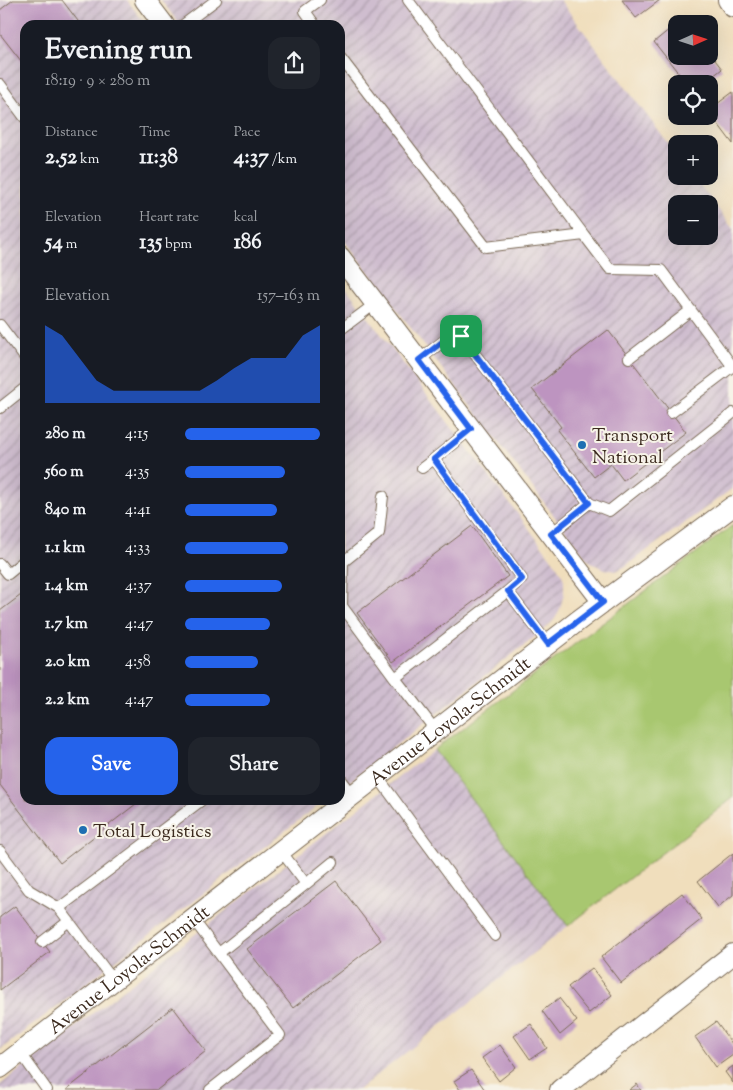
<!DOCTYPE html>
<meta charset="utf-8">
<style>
:root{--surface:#171b24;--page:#20242c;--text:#f1f3f6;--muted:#9ea1a6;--accent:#2563eb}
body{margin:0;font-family:"Sorts Mill Goudy",serif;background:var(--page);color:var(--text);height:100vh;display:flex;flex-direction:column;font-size:19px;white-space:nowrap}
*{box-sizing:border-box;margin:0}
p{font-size:16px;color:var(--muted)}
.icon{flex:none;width:28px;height:28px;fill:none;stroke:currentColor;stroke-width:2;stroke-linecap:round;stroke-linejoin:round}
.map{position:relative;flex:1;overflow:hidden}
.sheet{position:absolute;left:20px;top:20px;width:325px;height:785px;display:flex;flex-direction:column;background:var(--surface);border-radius:15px;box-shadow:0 5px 20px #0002}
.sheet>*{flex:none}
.needle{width:32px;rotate:87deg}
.fabs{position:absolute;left:668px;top:15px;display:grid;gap:10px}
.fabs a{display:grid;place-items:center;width:50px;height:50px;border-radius:10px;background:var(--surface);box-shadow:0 5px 20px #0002;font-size:25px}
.pin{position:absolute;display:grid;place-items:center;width:42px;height:42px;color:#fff;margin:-21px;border-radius:10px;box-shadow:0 2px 8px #0006}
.round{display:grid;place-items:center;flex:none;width:52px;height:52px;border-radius:15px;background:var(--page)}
.headline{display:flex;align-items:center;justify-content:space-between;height:85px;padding:0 25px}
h1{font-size:28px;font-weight:700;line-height:38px}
.stats{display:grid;grid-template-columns:repeat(3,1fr);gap:8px;height:85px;padding:5px 25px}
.stats div{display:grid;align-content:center}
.stats b{font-size:21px;font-weight:700}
.stats small{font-size:14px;font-weight:400}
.stats p{font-size:14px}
.chart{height:140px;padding:10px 25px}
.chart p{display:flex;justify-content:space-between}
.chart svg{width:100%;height:90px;margin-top:5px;fill:var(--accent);opacity:.7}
.button{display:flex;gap:10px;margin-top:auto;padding:10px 25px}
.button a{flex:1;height:58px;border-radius:15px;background:var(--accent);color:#fff;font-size:20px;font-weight:700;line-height:58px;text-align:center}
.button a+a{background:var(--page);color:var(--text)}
ul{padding:0 25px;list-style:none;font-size:16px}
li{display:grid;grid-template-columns:80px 60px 1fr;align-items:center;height:38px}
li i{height:12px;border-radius:6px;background:var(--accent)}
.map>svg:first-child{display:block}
</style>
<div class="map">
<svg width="733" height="1090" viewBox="0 0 733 1090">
<defs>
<pattern id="industrial-furrows" width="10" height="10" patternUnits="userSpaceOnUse" patternTransform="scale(1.25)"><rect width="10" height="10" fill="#cfbdcf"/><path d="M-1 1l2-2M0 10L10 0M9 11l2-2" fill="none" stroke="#a99aa7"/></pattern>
</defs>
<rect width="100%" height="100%" fill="#f7f3e8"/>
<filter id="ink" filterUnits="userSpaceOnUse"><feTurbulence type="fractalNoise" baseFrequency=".02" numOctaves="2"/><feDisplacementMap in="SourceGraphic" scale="10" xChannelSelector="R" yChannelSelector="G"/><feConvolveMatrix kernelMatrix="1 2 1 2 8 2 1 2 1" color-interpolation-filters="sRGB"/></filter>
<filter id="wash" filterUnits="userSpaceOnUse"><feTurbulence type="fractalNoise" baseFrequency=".0096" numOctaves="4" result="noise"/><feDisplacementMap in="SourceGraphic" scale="20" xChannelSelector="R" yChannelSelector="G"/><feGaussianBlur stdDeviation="1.12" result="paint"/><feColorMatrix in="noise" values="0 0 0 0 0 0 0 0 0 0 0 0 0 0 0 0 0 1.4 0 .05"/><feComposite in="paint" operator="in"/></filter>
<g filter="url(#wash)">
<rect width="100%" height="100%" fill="#f0debc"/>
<path fill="url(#industrial-furrows)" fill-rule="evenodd" d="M0,0h127l19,25h-121v775h300l-325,250z
M161,0h399l116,154v22h17l40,53v259l-109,79 -8,4 -11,-2 -12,-5 -6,-5 -247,-324v-210h-160zM676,204h33v32h-33z
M340,280l215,283 6,9 3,8v13l-4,16 -6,11 -9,9 -205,160z
M434,750l134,176 -210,164h-358v-5z"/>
<path fill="#a8c76f" stroke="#727846" d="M733,525v273l-165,128 -134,-176z"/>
<g id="blocks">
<path fill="#bd94c0" d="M13,0h49l19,25h-56v41l-25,-32v-24z
M622,0h38l-24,18z
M683,19l4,5h-10z
M676,24v32h33v-4l13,17 -19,15h-16l-33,-42z
M733,92v52l-24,-32v-2z
M608,330l78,102 -63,48 -12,-16 -17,13 -37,-47 4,-3 -29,-38z
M472,526l36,50 -115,86 -36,-49z
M25,592v208h116l-81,63 -60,-78v-174z
M733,853v42l-15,12 -20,-26z
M336,881l45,59 -88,68 -46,-59z
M682,893l20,26 -81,64 -20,-26z
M15,906l35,46 -50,38v-73z
M592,968l20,27 -23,18 -21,-26z
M559,998l18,23 -17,14 -18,-24z
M173,1007l33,44 -49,39h-91z
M716,1022l17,23v10l-17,12 -21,-30z
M531,1024l16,24 -17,11 -16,-23z
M500,1045l16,22 -17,14 -17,-23z
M733,1066v17l-8,-11z
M471,1070l14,20h-25l-6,-9z
M637,1084l4,6h-12z"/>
</g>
</g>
<g filter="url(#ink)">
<use href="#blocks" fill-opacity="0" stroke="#7a6955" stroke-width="1"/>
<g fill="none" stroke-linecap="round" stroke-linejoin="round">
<defs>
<path id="service" d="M183,25l33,-25
M315,25l-10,-14 15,-11
M340,57l146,190 98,-12 -176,-235
M0,84l25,34
M584,235l26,34 51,1 72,97
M0,325l25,33
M340,330l36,-27
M629,358l62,-48
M419,360l27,-21 15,-3 128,167 -38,31
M0,408l25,-20
M671,413l62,-47
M471,429l-37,30 88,120 -14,12
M422,468l12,-9
M383,496l-4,37 -36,29 -1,44 53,72
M589,503l20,8 124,-98
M0,564l8,10 17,-14
M436,731l-41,-53 8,-6 105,-81 40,53
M377,776l118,160
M340,778l13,17
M0,851l29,39 30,18
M306,884l27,-22
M193,919l87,116 -70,55
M42,942l27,-21
M219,953l87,-69 -25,-33
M113,980l-54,-72 143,-108
M20,1052l27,38"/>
<g id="minor">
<path d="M145,0l19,25"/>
<path d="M728,0l5,7"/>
<path d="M340,257l263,345"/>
<path id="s1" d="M0,1068l579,-448 154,-114"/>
<path d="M560,1090l173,-136"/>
</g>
</defs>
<use href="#service" stroke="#7a6955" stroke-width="12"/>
<use href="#minor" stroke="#7a6955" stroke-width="22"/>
<use href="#service" stroke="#fff" stroke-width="10"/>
<use href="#minor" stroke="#fff" stroke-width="20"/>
</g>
</g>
<g fill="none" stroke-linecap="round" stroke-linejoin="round" filter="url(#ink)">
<defs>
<path id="route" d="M461,336l128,167 -38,31 52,68 -55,42 -40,-53 14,-12 -88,-120 37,-30 -52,-69 27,-21z"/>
</defs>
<use href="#route" stroke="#fff" stroke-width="10"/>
<use href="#route" stroke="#2563eb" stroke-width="6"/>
</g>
<g fill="#1f6fb2" stroke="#f7f3e8" stroke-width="2">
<circle cx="582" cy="445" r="5"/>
<circle cx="83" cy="830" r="5"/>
</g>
<g text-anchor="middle" stroke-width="4" stroke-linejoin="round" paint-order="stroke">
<g font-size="19" fill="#3b2a1e" stroke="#f7f3e8" text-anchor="start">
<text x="592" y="441">Transport<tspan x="592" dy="22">National</tspan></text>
<text x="93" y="837">Total Logistics</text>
</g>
<g font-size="19" fill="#3b2a1e" stroke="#f7f3e8">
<text dy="7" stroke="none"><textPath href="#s1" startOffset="568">Avenue Loyola-Schmidt</textPath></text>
<text dy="7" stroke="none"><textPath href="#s1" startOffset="162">Avenue Loyola-Schmidt</textPath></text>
</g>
</g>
</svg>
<div class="fabs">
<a><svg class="needle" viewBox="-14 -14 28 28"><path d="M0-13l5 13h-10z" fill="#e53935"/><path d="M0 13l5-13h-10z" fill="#9ea1a6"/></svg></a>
<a><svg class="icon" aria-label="locate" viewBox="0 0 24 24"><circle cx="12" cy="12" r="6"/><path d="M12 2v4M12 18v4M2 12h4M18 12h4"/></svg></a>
<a>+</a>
<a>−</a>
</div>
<div class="pin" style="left:461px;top:336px;background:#1e9e55"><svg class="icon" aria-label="arrive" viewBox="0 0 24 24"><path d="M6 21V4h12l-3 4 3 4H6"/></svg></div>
<section class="sheet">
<div class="headline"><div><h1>Evening run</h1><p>18:19 · 9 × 280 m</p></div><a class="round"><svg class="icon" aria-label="share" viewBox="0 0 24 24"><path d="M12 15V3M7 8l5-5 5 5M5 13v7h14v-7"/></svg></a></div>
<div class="stats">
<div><p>Distance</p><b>2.52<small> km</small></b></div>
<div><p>Time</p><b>11:38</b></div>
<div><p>Pace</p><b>4:37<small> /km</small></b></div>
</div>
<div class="stats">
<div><p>Elevation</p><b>54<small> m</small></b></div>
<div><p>Heart rate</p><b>135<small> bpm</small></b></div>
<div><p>kcal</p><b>186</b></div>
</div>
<div class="chart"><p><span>Elevation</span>157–163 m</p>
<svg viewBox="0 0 160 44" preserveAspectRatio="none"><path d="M0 44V6L10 11L20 22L30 33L40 38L50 38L60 38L70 38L80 38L90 38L100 33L110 27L120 22L130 22L140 22L150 11L160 6V44z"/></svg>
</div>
<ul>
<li><b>280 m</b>4:15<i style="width:100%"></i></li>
<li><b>560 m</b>4:35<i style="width:74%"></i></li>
<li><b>840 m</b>4:41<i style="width:68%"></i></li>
<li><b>1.1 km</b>4:33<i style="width:76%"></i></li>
<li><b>1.4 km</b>4:37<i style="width:72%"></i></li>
<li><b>1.7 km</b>4:47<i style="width:63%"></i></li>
<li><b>2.0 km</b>4:58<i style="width:54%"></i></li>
<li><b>2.2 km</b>4:47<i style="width:63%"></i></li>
</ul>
<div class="button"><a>Save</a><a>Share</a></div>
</section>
</div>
